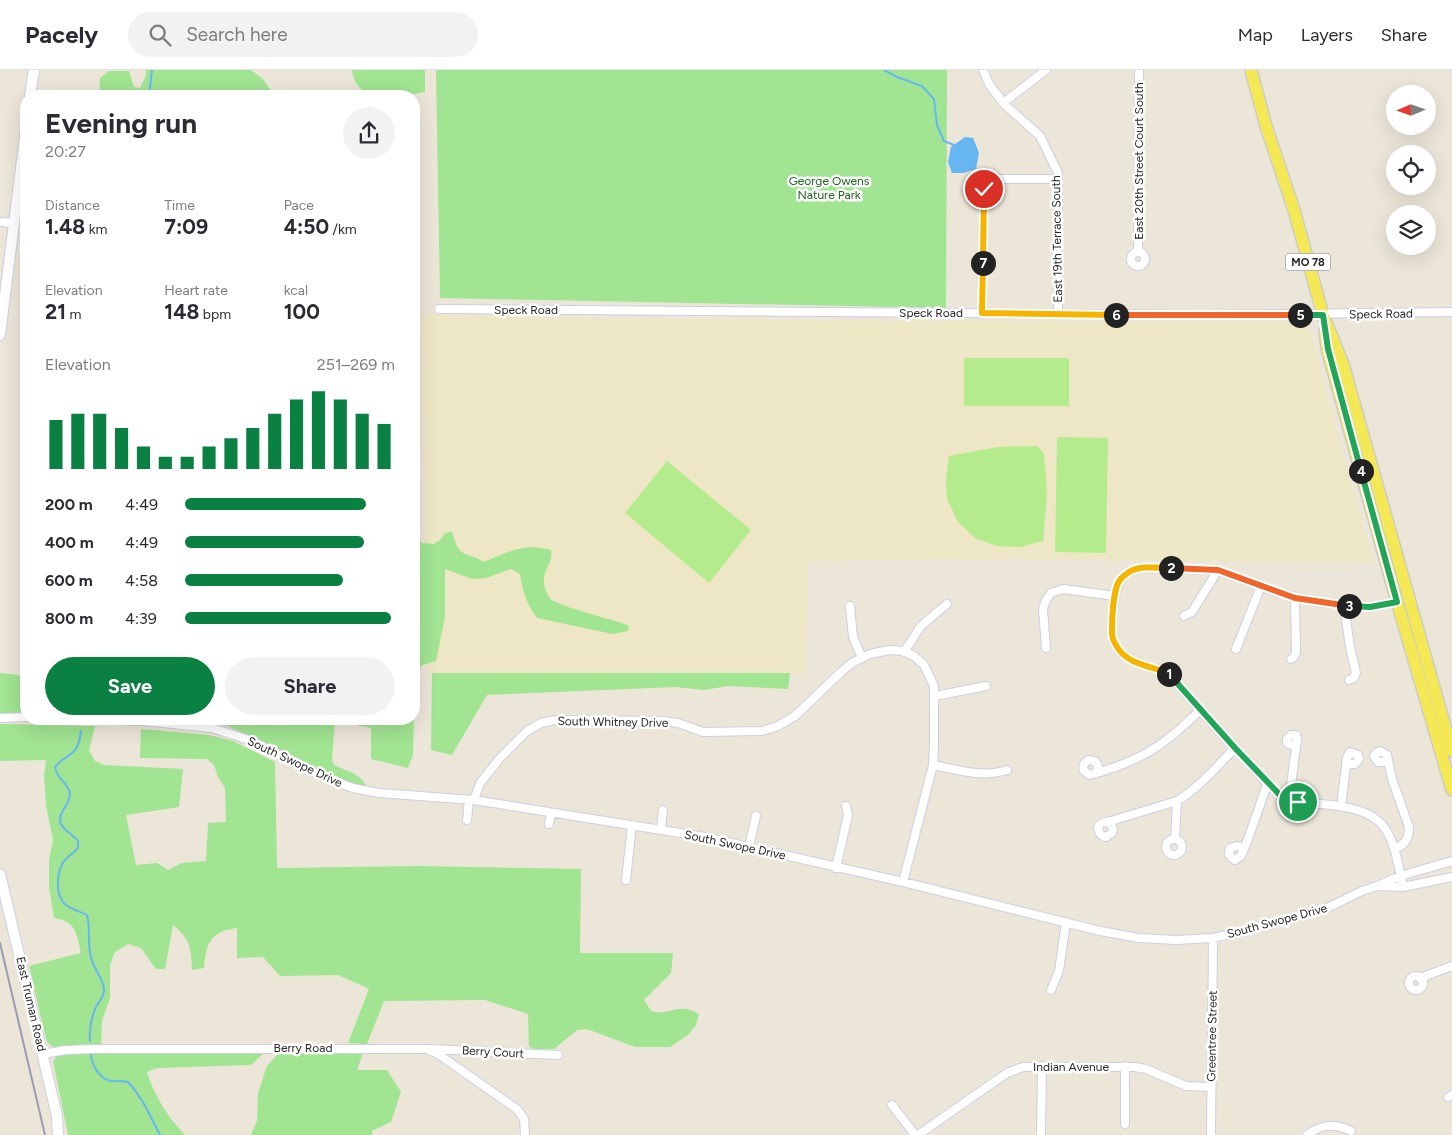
<!DOCTYPE html>
<meta charset="utf-8">
<style>
:root{--surface:#fff;--page:#f2f2f3;--text:#2b2b33;--muted:#7c7c81;--line:#e1e1e2;--accent:#0b8043}
body{margin:0;font-family:Figtree,sans-serif;background:var(--page);color:var(--text);height:100vh;display:flex;flex-direction:column;font-size:19px;white-space:nowrap}
*{box-sizing:border-box;margin:0}
p{font-size:16px;color:var(--muted)}
.icon{flex:none;width:28px;height:28px;fill:none;stroke:currentColor;stroke-width:2;stroke-linecap:round;stroke-linejoin:round}
.map{position:relative;flex:1;overflow:hidden}
.details{position:absolute;left:20px;top:20px;width:400px;height:635px;display:flex;flex-direction:column;background:var(--surface);border-radius:20px;box-shadow:0 5px 20px #0002}
.details>*{flex:none}
.needle{width:32px;rotate:268deg}
.buttons{position:absolute;left:1386px;top:15px;display:grid;gap:10px}
.buttons a{display:grid;place-items:center;width:50px;height:50px;border-radius:50%;background:var(--surface);box-shadow:0 5px 20px #0002;font-size:25px}
.pin{position:absolute;display:grid;place-items:center;width:42px;height:42px;color:#fff;margin:-21px;border:2px solid #fff;border-radius:50%;box-shadow:0 1px 5px #0007}
.km{position:absolute;width:25px;height:25px;margin:-12px;border-radius:50%;background:#222;color:#fff;font-size:14px;line-height:25px;text-align:center}
.round{display:grid;place-items:center;flex:none;width:52px;height:52px;border-radius:26px;background:var(--page)}
.summary{display:flex;align-items:center;justify-content:space-between;height:85px;padding:0 25px}
h1{font-size:28px;font-weight:700;line-height:38px}
.metrics{display:grid;grid-template-columns:repeat(3,1fr);gap:8px;height:85px;padding:5px 25px}
.metrics div{display:grid;align-content:center}
.metrics b{font-size:21px;font-weight:700}
.metrics small{font-size:14px;font-weight:400}
.metrics p{font-size:14px}
.chart{height:140px;padding:10px 25px}
.chart p{display:flex;justify-content:space-between}
.chart svg{width:100%;height:90px;margin-top:5px;stroke:var(--accent);stroke-width:6}
.cta{display:flex;gap:10px;margin-top:auto;padding:10px 25px}
.cta a{flex:1;height:58px;border-radius:30px;background:var(--accent);color:#fff;font-size:20px;font-weight:700;line-height:58px;text-align:center}
.cta a+a{background:var(--page);color:var(--text)}
ul{padding:0 25px;list-style:none;font-size:16px}
li{display:grid;grid-template-columns:80px 60px 1fr;align-items:center;height:38px}
li i{height:12px;border-radius:6px;background:var(--accent)}
header{display:flex;align-items:center;gap:30px;box-sizing:border-box;height:70px;padding:0 25px;background:var(--surface);border-bottom:1px solid var(--line)}
header strong{font-size:24px}
nav{display:flex;gap:28px;margin-inline-start:auto;font-size:18px}
.search{width:350px;height:45px;background:var(--page);display:flex;align-items:center;gap:12px;box-sizing:border-box;padding:0 18px;border-radius:28px;color:var(--muted);font-size:19px}
.map>svg:first-child{display:block}
</style>
<header>
<strong>Pacely</strong>
<div class="search"><svg class="icon" aria-label="search" viewBox="0 0 24 24"><circle cx="10" cy="10" r="6"/><path d="M15 15l6 6"/></svg>Search here</div>
<nav><a>Map</a><a>Layers</a><a>Share</a></nav>
</header>
<div class="map">
<svg width="1452" height="1065" viewBox="0 0 1452 1065">
<rect width="100%" height="100%" fill="#ebe6d8"/>
<path fill="#eee7c6" d="M422,245l195,4 690,4 66,239 -439,-3 -126,2 -3,112h-378z"/>
<path fill="#a1e492" d="M146,0h105l11,8 13,18h-176l1,-18 9,-7h20l5,16 6,1 6,-13z
M352,0h73v22c-26,4 -68,15 -73,-22z
M436,0h511l-1,238 -506,-10z
M414,438l4,5v25l4,5 12,1 6,-4 5,-7 7,-1c3,10 5,20 16,23 7,3 9,2 15,7 23,-9 42,-20 68,-12 4,17 -18,23 0,50l17,7 57,17 4,2 -1,5 -15,3 -76,-16c-11,-14 -14,-27 -17,-44l-9,-5 -25,9 -14,1 -27,-10v48l-9,44 -13,4 -8,6 -2,84 -5,13 -37,-9v-31l-36,-7 -3,39 2,5c13,6 28,9 33,23l-36,-12 -73,-37 -31,-13 -24,-5 -43,-2h254z
M0,603l26,3v37h-26z
M432,603h358l-2,16 -60,-3 -24,4 -29,-3 -188,8 -35,60 -21,-5z
M0,654l95,2 -6,24 6,11 9,4 79,4 -4,38 -53,8 10,50 21,-2 11,7 14,-7 24,-2 2,-38 18,-1 -1,-34 -7,-11 -4,-12 -7,-6 -67,-1 1,-29 68,6 24,6 42,21 2,106 143,-2 161,3 -1,84h93l-2,20 -27,27 7,11c19,6 26,-10 48,3l-3,11 -8,10 -18,12h-35l-48,-18 -10,1 -23,19h-18l-7,-2 -1,-33 -43,-14 -101,1 -17,43 -19,-1 21,-54 -31,-14 -58,1 -17,-19 -26,1v-30c-27,3 -31,16 -33,40l-12,2c-1,-22 -1,-30 -19,-45l-8,44h-9l-15,-21 -13,-4 -13,8 -5,13v33l-8,23 -1,24c-9,0 -17,-1 -26,0 -10,1 -24,7 -29,-6l-17,-73 52,-13c-4,-19 -5,-32 -27,-35l-5,-31v-27l4,-20 -7,-34 -2,-31 2,-15 -46,1z
M264,983l-13,12 -94,3 -10,4c7,23 21,46 38,63h-117l-15,-74 4,-5 18,-2z
M363,983l-6,17h30l14,22 -10,30 -19,9v4h-121l6,-14 1,-28 9,-27 11,-12z"/>
<path fill="#b4ec8d" d="M964,288h105v48h-105z
M1057,367l51,1 -2,115 -51,-1z
M1037,376l7,7 3,40 -4,49h-5l-17,5 -24,-1 -22,-8 -17,-16 -11,-23 -1,-20 3,-23 48,-9z
M667,391l84,69 -42,53 -84,-70z"/>
<path fill="#66b6f2" d="M965,67l8,1 6,15 -3,16 -13,4h-11l-4,-11 3,-15z"/>
<g fill="none" stroke-linecap="round" stroke-linejoin="round">
<path stroke="#66b6f2" stroke-width="2" d="M884,0l13,7 25,9 12,13 3,26 7,16 10,4
M149,26l3,-26
M81,661c-4,29 -12,19 -26,36 1,10 10,14 14,23 5,12 -13,22 -8,34 3,7 13,11 17,17v7c-3,4 -7,6 -11,10 -11,10 -13,37 -1,47 6,5 14,6 21,10 4,15 0,28 4,42 2,12 13,21 13,33 0,7 -5,11 -8,17 -5,11 -7,23 -6,34
M91,985c1,11 9,24 20,26 6,0 12,0 17,1 15,16 22,34 32,53"/>
<defs>
<path id="minor" d="M983,0l6,14 15,20 36,32 18,37v141
M1003,33l43,-33
M0,152l14,1
M1138,182l1,-182
M1131 189a7 7 0 1 1 14 0a7 7 0 1 1-14 0Z
M439,239l760,6 253,-3
M982,243l2,-124 4,-6 7,-4h63
M1397,532l-27,5 -53,-5 -41,-10 -58,-22 -77,-2c-8,2 -18,5 -22,14 -5,10 -8,41 -7,53 1,6 4,12 8,17 13,13 33,14 49,22 26,30 52,60 79,88 10,11 20,24 32,33 12,8 27,8 41,9 66,6 70,22 82,83
M1344,535l6,42 6,26 -2,5 -5,2
M850,536l3,31 9,21
M1184,546l8,-4 26,-42
M1046,578l-3,-39 3,-9 5,-7 12,-4 52,7
M1236,579l25,-63
M904,582l17,-26 26,-22
M1291,589l3,-2 2,-5 -1,-54
M935,626l51,-10
M0,648l26,-1
M91,649l52,2 69,7 34,11 85,41 22,8 26,5 95,7 231,37 198,45 197,49 39,7 37,2 37,-2 33,-7 81,-23 35,-17 15,-5 23,-10 52,-15
M1388,692h-10l-4,-6 2,-3 4,-2 7,4 5,24 17,48c0,10 -3,19 -15,21
M933,695c25,5 49,13 74,5
M1097,702l1,-6 -3,-5 -6,-1c-5,2 -7,6 -5,11l6,4c50,-14 73,-28 110,-65
M474,730l6,-17 21,-26 26,-26 14,-8 15,-3 108,1 14,2 25,9 59,-1 16,-5 17,-10 46,-44 11,-9 18,-9 19,-4 14,1 11,5 10,9 10,21v58l-1,21 -30,117
M1289,730l8,-60 -1,-5h-5l-4,4v4l9,4
M1341,736l6,-48 3,-6 8,3 1,4 -4,5h-9
M467,750l2,-20
M1105,752l6,2 2,5 -1,4 -6,4c-5,-1 -7,-3 -8,-9 2,-6 7,-6 13,-7l66,-20c22,-13 40,-35 58,-53
M549,754l2,-11
M661,759l2,-19
M1175,769l2,-38
M1166 777a8 8 0 1 1 16 0a8 8 0 1 1-16 0Z
M749,777l7,-31
M1244,778l-7,-2 -7,2 -1,6 3,4 3,2 6,-4 7,-17 20,-57
M836,798l12,-53 -2,-9
M626,810l6,-55
M1377,816l26,1 49,-10
M1409 913a7 7 0 1 1 14 0a7 7 0 1 1-14 0Z
M1420,908l32,-12
M1051,920l8,-19 7,-49
M431,979l127,6
M43,984l23,-4 27,-1h334l11,5 80,56 6,9 1,16
M1125,996v58
M1448,1027l4,-2
M892,1035l23,30
M918,1065l89,-62 16,-6h112l11,2 40,17 25,1
M1041,1065l1,-69
M1211,1065l2,-197
M1307,1065c15,-11 28,-12 44,-4"/>
<path id="secondary" d="M30,26l4,-26
M0,265l26,-207
M0,804l57,242 1,19"/>
<path id="primary" d="M1251,0l15,56 28,84 29,105 20,49 109,387
M1325,261l2,18 70,253 55,188"/>
</defs>
<use href="#minor" stroke="#cecee2" stroke-width="10"/>
<use href="#secondary" stroke="#cecee2" stroke-width="12"/>
<use href="#primary" stroke="#cbcbcb" stroke-width="14"/>
<use href="#minor" stroke="#fff" stroke-width="8"/>
<use href="#secondary" stroke="#fff" stroke-width="10"/>
<use href="#primary" stroke="#f4e954" stroke-width="11"/>
<path stroke="#9c9bb3" stroke-width="2" d="M0,873l45,192"/>
</g>
<g fill="none" stroke-linecap="round" stroke-linejoin="round">
<defs>
<path id="split-1" d="M1169,604l66,74 44,46 10,6 9,2"/>
<path id="split-2" d="M1169,604c-16,-8 -38,-9 -49,-23 -4,-5 -8,-11 -8,-18 0,-12 1,-38 6,-50 2,-5 7,-8 11,-11 12,-7 29,-4 42,-4"/>
<path id="split-3" d="M1171,498l47,2 77,28 54,8"/>
<path id="split-4" d="M1349,536l21,1 27,-5 -36,-131"/>
<path id="split-5" d="M1300,245h23l5,34 33,122"/>
<path id="split-6" d="M1116,245h184"/>
<path id="split-7" d="M983,193l-1,50 134,2"/>
<path id="split-8" d="M983,193l1,-74"/>
</defs>
<use href="#split-1" stroke="#fff" stroke-width="10"/>
<use href="#split-2" stroke="#fff" stroke-width="10"/>
<use href="#split-3" stroke="#fff" stroke-width="10"/>
<use href="#split-4" stroke="#fff" stroke-width="10"/>
<use href="#split-5" stroke="#fff" stroke-width="10"/>
<use href="#split-6" stroke="#fff" stroke-width="10"/>
<use href="#split-7" stroke="#fff" stroke-width="10"/>
<use href="#split-8" stroke="#fff" stroke-width="10"/>
<use href="#split-1" stroke="#22a559" stroke-width="6"/>
<use href="#split-2" stroke="#f5b400" stroke-width="6"/>
<use href="#split-3" stroke="#f0652b" stroke-width="6"/>
<use href="#split-4" stroke="#22a559" stroke-width="6"/>
<use href="#split-5" stroke="#22a559" stroke-width="6"/>
<use href="#split-6" stroke="#f0652b" stroke-width="6"/>
<use href="#split-7" stroke="#f5b400" stroke-width="6"/>
<use href="#split-8" stroke="#f5b400" stroke-width="6"/>
</g>
<g text-anchor="middle" stroke-width="5" stroke-linejoin="round" paint-order="stroke">
<rect fill="#fff" stroke="#686868" stroke-width="1" x="1285.5" y="183.5" width="45" height="17" rx="4"/>
<g font-size="11" font-weight="bold" fill="#282828">
<text x="1308" y="196">MO 78</text>
</g>
<g font-size="12" fill="#282828" stroke="#fff">
<text transform="translate(1139 91) rotate(-90)" y="4">East 20th Street Court South</text>
<text transform="translate(1057 169) rotate(-91)" y="4">East 19th Terrace South</text>
<text x="526" y="244">Speck Road</text>
<text x="931" y="247">Speck Road</text>
<text transform="translate(1381 244) rotate(-1)" y="4">Speck Road</text>
<text transform="translate(613 652) rotate(1)" y="4">South Whitney Drive</text>
<text transform="translate(295 692) rotate(25)" y="4">South Swope Drive</text>
<text transform="translate(735 775) rotate(12)" y="4">South Swope Drive</text>
<text transform="translate(1277 851) rotate(-15)" y="4">South Swope Drive</text>
<text transform="translate(31 934) rotate(77)" y="4">East Truman Road</text>
<text transform="translate(1212 966) rotate(-89)" y="4">Greentree Street</text>
<text x="303" y="982">Berry Road</text>
<text transform="translate(493 982) rotate(3)" y="4">Berry Court</text>
<text x="1071" y="1001">Indian Avenue</text>
</g>
<g font-size="12" fill="#1a6517" stroke="#fff">
<text x="829" y="115">George Owens<tspan x="829" dy="14">Nature Park</tspan></text>
</g>
</g>
</svg>
<div class="buttons">
<a><svg class="needle" viewBox="-14 -14 28 28"><path d="M0-13l5 13h-10z" fill="#e53935"/><path d="M0 13l5-13h-10z" fill="#7c7c81"/></svg></a>
<a><svg class="icon" aria-label="locate" viewBox="0 0 24 24"><circle cx="12" cy="12" r="6"/><path d="M12 2v4M12 18v4M2 12h4M18 12h4"/></svg></a>
<a><svg class="icon" aria-label="layers" viewBox="0 0 24 24"><path d="M12 4l9 5-9 5-9-5zM3 14l9 5 9-5"/></svg></a>
</div>
<div class="pin" style="left:1298px;top:732px;background:#1e9e55"><svg class="icon" aria-label="arrive" viewBox="0 0 24 24"><path d="M6 21V4h12l-3 4 3 4H6"/></svg></div>
<div class="pin" style="left:984px;top:119px;background:#d93025"><svg class="icon" aria-label="check" viewBox="0 0 24 24"><path d="M5 12l5 5 9-10"/></svg></div>
<b class="km" style="left:1169px;top:604px">1</b>
<b class="km" style="left:1171px;top:498px">2</b>
<b class="km" style="left:1349px;top:536px">3</b>
<b class="km" style="left:1361px;top:401px">4</b>
<b class="km" style="left:1300px;top:245px">5</b>
<b class="km" style="left:1116px;top:245px">6</b>
<b class="km" style="left:983px;top:193px">7</b>
<section class="details">
<div class="summary"><div><h1>Evening run</h1><p>20:27</p></div><a class="round"><svg class="icon" aria-label="share" viewBox="0 0 24 24"><path d="M12 15V3M7 8l5-5 5 5M5 13v7h14v-7"/></svg></a></div>
<div class="metrics">
<div><p>Distance</p><b>1.48<small> km</small></b></div>
<div><p>Time</p><b>7:09</b></div>
<div><p>Pace</p><b>4:50<small> /km</small></b></div>
</div>
<div class="metrics">
<div><p>Elevation</p><b>21<small> m</small></b></div>
<div><p>Heart rate</p><b>148<small> bpm</small></b></div>
<div><p>kcal</p><b>100</b></div>
</div>
<div class="chart"><p><span>Elevation</span>251–269 m</p>
<svg viewBox="0 0 160 44" preserveAspectRatio="none"><path d="M5 44V20M15 44V17M25 44V17M35 44V24M45 44V33M55 44V38M65 44V38M75 44V33M85 44V29M95 44V24M105 44V17M115 44V10M125 44V6M135 44V10M145 44V17M155 44V22"/></svg>
</div>
<ul>
<li><b>200 m</b>4:49<i style="width:86%"></i></li>
<li><b>400 m</b>4:49<i style="width:85%"></i></li>
<li><b>600 m</b>4:58<i style="width:75%"></i></li>
<li><b>800 m</b>4:39<i style="width:98%"></i></li>
</ul>
<div class="cta"><a>Save</a><a>Share</a></div>
</section>
</div>
